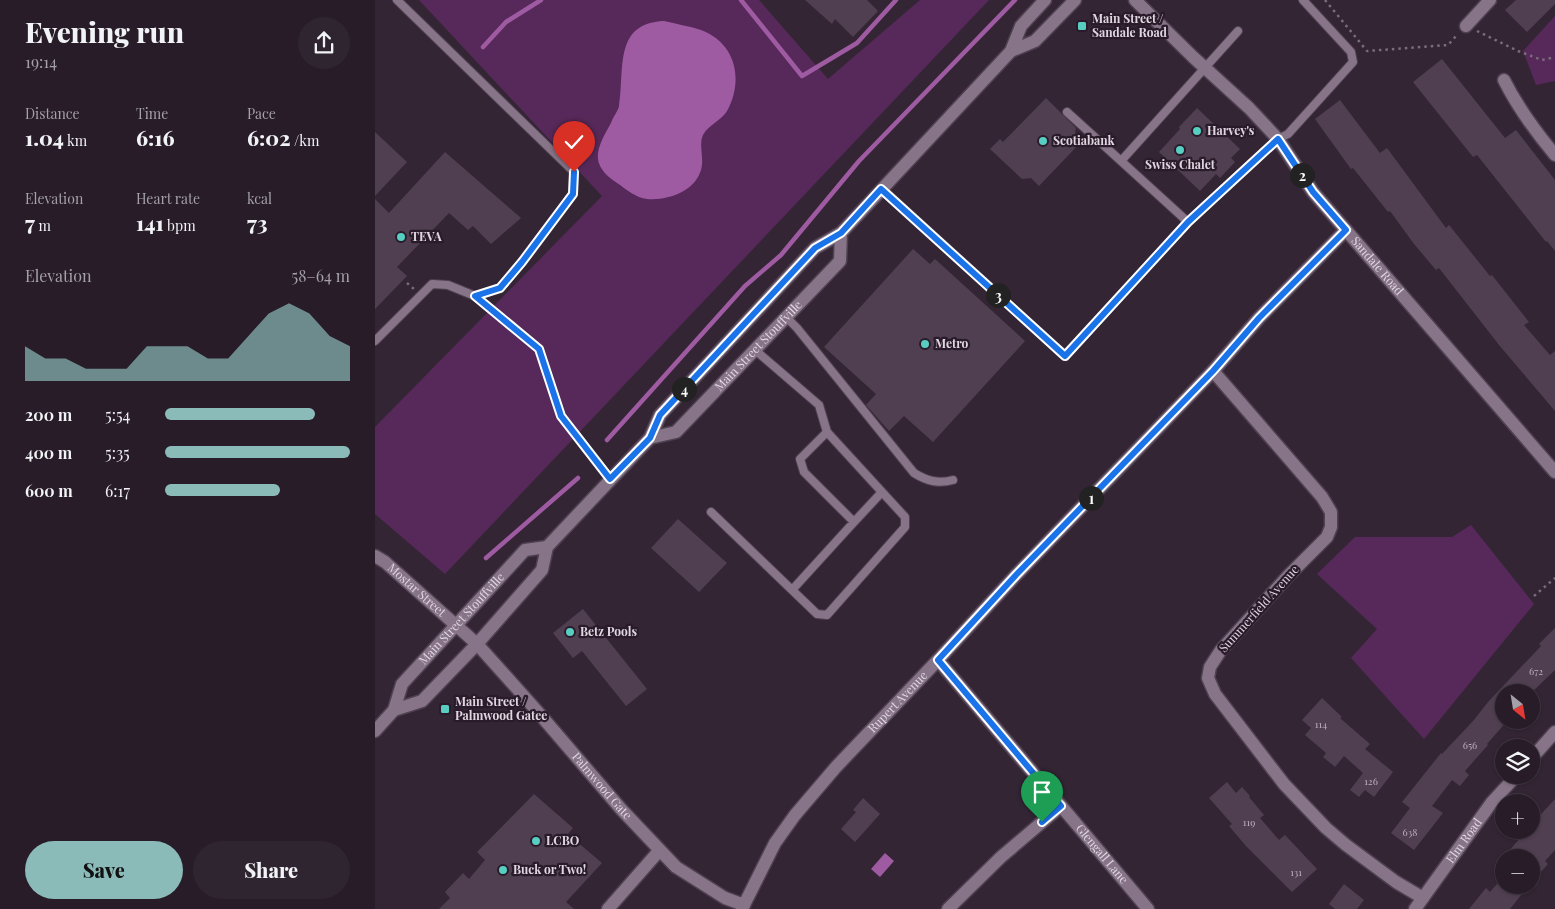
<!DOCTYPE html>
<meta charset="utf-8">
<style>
:root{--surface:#271c28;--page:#2f2530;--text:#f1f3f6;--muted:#a4a1a8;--line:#433a45;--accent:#8bbbb9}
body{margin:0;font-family:"Playfair Display",serif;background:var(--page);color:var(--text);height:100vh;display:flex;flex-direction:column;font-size:19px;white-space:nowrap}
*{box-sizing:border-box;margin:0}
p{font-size:16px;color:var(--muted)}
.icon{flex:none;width:28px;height:28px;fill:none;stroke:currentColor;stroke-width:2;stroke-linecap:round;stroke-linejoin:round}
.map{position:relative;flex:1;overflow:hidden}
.panel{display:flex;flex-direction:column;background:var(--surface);width:375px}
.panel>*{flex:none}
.needle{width:32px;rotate:150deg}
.fabs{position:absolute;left:1120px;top:684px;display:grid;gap:10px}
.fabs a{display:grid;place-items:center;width:45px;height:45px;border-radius:50%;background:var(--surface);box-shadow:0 1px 4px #0004,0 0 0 1px var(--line);font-size:25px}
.pin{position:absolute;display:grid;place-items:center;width:42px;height:42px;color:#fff;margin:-51px -21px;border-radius:50% 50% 50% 0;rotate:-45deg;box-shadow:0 0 5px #0007}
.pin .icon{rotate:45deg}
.km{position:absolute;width:25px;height:25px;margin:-12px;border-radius:50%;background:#222;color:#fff;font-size:14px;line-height:25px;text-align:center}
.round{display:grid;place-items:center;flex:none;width:52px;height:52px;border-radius:26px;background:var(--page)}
.head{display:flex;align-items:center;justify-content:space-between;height:85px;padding:0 25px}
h1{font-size:28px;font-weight:800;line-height:38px}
.figures{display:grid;grid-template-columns:repeat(3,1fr);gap:8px;height:85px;padding:5px 25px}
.figures div{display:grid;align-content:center}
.figures b{font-size:21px;font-weight:800}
.figures small{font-size:14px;font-weight:400}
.figures p{font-size:14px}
.chart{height:140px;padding:10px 25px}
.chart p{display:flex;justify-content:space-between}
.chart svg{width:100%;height:90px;margin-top:5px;fill:var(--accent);opacity:.7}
.action{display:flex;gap:10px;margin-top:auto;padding:10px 25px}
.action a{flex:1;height:58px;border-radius:30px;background:var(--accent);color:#111;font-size:20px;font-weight:800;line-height:58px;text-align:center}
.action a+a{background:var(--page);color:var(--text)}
ul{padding:0 25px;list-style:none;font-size:16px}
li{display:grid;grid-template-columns:80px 60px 1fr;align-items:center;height:38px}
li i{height:12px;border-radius:6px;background:var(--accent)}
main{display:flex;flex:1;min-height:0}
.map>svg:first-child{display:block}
</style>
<main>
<section class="panel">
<div class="head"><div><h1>Evening run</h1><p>19:14</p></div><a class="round"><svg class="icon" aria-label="share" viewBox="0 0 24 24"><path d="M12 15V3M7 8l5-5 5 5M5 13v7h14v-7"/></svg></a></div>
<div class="figures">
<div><p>Distance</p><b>1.04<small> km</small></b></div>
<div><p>Time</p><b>6:16</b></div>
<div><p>Pace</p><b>6:02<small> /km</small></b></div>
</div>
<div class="figures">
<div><p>Elevation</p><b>7<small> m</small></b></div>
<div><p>Heart rate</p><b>141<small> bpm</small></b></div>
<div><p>kcal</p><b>73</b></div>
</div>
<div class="chart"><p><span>Elevation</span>58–64 m</p>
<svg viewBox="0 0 160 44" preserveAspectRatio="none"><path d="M0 44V27L10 33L20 33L30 38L40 38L50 38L60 27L70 27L80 27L90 33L100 33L110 22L120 11L130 6L140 11L150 22L160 27V44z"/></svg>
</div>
<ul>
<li><b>200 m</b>5:54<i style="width:81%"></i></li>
<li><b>400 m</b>5:35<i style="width:100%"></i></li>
<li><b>600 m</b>6:17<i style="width:62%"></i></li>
</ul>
<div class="action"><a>Save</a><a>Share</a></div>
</section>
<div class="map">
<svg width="1180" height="909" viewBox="0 0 1180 909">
<rect width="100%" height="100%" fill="#342535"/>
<path fill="#57295a" d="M44,0h340l69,79 92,-79h69l-544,574 -70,-60v-87l227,-231z
M1180,16v65l-19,4 -13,-34z
M1096,525l63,79 -110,135 -73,-81 26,-29 -60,-55 38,-37h97z"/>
<path fill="#9e5ba2" d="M289,21c12,3 25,5 37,9 35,13 43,50 26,81 -6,10 -19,14 -24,24 -4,8 0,20 -1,30 -3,25 -33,36 -55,34 -11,-1 -21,-10 -30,-16 -29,-19 -20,-35 -6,-60 2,-6 7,-12 8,-17 6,-36 -6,-83 45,-85z
M510,853l9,8 -14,16 -9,-8z"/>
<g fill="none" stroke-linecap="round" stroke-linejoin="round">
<path stroke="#9e5ba2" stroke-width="4.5" d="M366,0l61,76 55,-33 39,-43
M108,47l23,-25 35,-22
M232,440l138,-154 36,-31 78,-94 156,-161
M111,558l92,-80"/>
</g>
<path fill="#503f50" d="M430,0h62l11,11 -25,26 -18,-18 -3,5z
M1141,0h39v4l-28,28 -22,-22z
M1067,59l63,79 11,-8 39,50v71l-8,-10 -1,1 -69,-87 -4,2 -60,-75z
M671,98l30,30 -1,5 8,7 -44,46 -8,-8 -9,1 -32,-30 10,-10 3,3z
M965,100l40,53 7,-5 59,80 3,-3 41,51 2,-1 37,47 -5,3 26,30 5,-4v60l-56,-66 -60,-77 -3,2 -22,-26 -24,-33 -2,1 -35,-44 -2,1 -36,-50z
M822,108l43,41 -9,9 4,4 -15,16 -4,-4 -16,17 -41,-39 21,-23 -1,-2z
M0,132l32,30 -32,34z
M70,152l76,66 -30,26 -18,-18 -5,4 -19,-17 -52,54 10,9 -32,33v-110l14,14z
M538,249l17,15 5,-5 90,82 -92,101 -29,-26 -15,15 -23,-26 10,-11 -52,-47z
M303,519l49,44 -28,29 -48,-44z
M208,609l64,80 -21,17 -44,-55 -9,7 -20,-25z
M1180,628v42l-23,22h-28v28h4l-21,24 1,1 -23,26 4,4 -9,11 -8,-6 -20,26 11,7 -29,37 -23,-17 19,-25 -8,-6 39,-49 1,1 31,-33 15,-19 53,-56 -2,-2z
M947,698l20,19 -2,1 30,26 -5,5 28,23 -19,25 -9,-7 -6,7 -9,-7 13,-17 -19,-17 -9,11 -12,-10 3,-4 -21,-18 6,-7 -9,-8z
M852,782l9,11 6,-6 8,9 -1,1 15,18 -4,3 19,22 6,-5 32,34 -25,23 -46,-46 -17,-20 3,-2 -23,-26z
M159,794l39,34 -5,6 34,29 -36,39 8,7h-135l11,-11 -5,-6 18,-19 6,6 16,-19 -8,-8z
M488,798l17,16 -25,28 -14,-13 15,-17 -3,-2z
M1180,799v51l-10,11 3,3 -17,19v-25h-28l24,-28h4v-5z
M1129,876v9h25l-19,24h-41l17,-21 4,4z
M969,884l20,16 -7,9h-22l-6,-5z"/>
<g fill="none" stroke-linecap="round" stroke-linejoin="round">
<defs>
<path id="service" d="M22,0l177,172 -1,22 -51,68 -22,26 -25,8
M692,112l54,49
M507,189l183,167 123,-134 -67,-61 117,-130
M813,222l90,-83 10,-5 65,-72 -2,-10 -48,-52
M411,317l11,11 117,145c13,8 24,11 39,7
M0,341l57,-57 16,1 27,11 64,53 22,67 49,63
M380,350l64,55 8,27 -27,27 4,13 50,50 28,-30 -55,-60
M336,512l106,102 10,1 78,-88v-10l-23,-25
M417,590l62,-68"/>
<g id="minor">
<path id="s1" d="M760,0l58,57 56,51 29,31 35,53 242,280"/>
<path d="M1091,26l24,-26"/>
<path d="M1129,80c14,28 31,51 51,75"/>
<path d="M838,371l109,126 9,15v15l-4,10 -39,39 -67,74 -11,17 -2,11 7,16 69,90 42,44 20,17 50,37 27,16"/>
<path id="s2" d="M0,556l10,6 92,82 60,67 84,98 55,58 49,31 19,7"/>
<path id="s3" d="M563,660l210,249"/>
<path d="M1156,759l24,-27"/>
<path d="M233,909l51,-58"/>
<path id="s4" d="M367,909l33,-66 20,-28 41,-48 102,-107 78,-85 197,-204 46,-53 87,-88"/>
<path d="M573,909l53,-52 60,-51"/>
<path id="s5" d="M1040,909l77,-107 25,-27"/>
</g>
<g id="secondary">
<path d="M636,51l24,-10 40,-41"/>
<path id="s6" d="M275,438l26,-6 164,-171 1,-28"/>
<path d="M19,710l28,-9 55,-57 65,-74 5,-23 103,-109 10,-23 155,-167 26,-15 170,-182 10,-25 24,-26"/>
<path id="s7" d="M0,731l19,-21 8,-26 123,-134 22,-3"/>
</g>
</defs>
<use href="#service" stroke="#4f4150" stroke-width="10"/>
<use href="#minor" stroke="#4f4150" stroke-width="15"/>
<use href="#secondary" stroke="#4f4150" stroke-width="15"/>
<path stroke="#7a6d7b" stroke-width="2.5" stroke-dasharray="2.5 4" stroke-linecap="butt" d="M950,0l42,51 81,-6 9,-10
M1102,31l41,20 24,9 13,-3
M32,283l7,6
M1159,596l21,-18"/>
<use href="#service" stroke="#877488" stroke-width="8"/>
<use href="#minor" stroke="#877488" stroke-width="12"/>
<use href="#secondary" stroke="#877488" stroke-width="12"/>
</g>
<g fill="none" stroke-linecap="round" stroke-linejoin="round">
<defs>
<path id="route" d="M199,172l-1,22 -51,68 -22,26 -25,8 64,53 22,67 49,63 40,-41 10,-23 155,-167 26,-15 40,-44 184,167 123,-134 90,-83 35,53 33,38 -87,88 -46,53 -197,204 -78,85 123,146 -19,16"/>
</defs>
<use href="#route" stroke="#fff" stroke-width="10"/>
<use href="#route" stroke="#1a73e8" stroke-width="6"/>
</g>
<g fill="#57cec1" stroke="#2a1b2b" stroke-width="2">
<rect x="702" y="21" width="10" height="10" rx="2.5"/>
<circle cx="822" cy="131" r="5"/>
<circle cx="668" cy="141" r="5"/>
<circle cx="805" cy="150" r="5"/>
<circle cx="26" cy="237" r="5"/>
<circle cx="550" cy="344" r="5"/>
<circle cx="195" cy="632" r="5"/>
<rect x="65" y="704" width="10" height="10" rx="2.5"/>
<circle cx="161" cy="841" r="5"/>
<circle cx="128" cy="870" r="5"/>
</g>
<g text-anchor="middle" stroke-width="4.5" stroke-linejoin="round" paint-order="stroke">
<g font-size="10" fill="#bcb0bd">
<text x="1161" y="675">672</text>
<text x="946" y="728">114</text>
<text x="1095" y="749">656</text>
<text x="996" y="785">126</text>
<text x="874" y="826">119</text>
<text x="1035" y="836">638</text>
<text x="921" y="876">131</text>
</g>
<g font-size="12" font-weight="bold" fill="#e0d6e1" stroke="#2a1b2b" text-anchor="start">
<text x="717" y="23">Main Street /<tspan x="717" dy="14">Sandale Road</tspan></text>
<text x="832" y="135">Harvey's</text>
<text x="678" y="145">Scotiabank</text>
<text x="805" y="169" text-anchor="middle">Swiss Chalet</text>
<text x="36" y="241">TEVA</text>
<text x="560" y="348">Metro</text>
<text x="205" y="636">Betz Pools</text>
<text x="80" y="706">Main Street /<tspan x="80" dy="14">Palmwood Gatee</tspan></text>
<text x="171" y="845">LCBO</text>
<text x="138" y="874">Buck or Two!</text>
</g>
<g font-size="12" fill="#e0d6e1" stroke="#2a1b2b">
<text dy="4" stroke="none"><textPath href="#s1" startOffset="361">Sandale Road</textPath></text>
<text dy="4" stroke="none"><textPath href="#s6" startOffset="146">Main Street Stouffville</textPath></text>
<text dy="4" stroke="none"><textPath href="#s2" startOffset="54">Mostar Street</textPath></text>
<text transform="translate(884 609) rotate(-48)" y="4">Summerfield Avenue</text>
<text dy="4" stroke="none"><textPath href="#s7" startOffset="144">Main Street Stouffville</textPath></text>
<text dy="4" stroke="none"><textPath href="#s4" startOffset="261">Rupert Avenue</textPath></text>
<text dy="4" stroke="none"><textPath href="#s2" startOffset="324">Palmwood Gate</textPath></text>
<text dy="4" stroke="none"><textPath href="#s5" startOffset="84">Elm Road</textPath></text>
<text dy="4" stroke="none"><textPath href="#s3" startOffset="254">Glengall Lane</textPath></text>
</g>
</g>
</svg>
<div class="fabs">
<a><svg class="needle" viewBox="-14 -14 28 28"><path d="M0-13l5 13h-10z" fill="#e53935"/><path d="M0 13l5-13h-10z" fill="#a4a1a8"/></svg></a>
<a><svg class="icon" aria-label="layers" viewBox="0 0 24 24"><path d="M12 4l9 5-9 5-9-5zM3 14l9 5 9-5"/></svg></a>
<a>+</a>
<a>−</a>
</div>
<div class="pin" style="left:667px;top:822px;background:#1e9e55"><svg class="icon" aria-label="arrive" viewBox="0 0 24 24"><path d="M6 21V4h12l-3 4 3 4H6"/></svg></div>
<div class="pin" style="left:199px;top:172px;background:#d93025"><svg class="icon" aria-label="check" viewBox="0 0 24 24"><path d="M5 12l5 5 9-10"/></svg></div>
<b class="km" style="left:716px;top:498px">1</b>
<b class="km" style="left:927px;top:175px">2</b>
<b class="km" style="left:623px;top:295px">3</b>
<b class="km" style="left:309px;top:389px">4</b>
</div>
</main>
